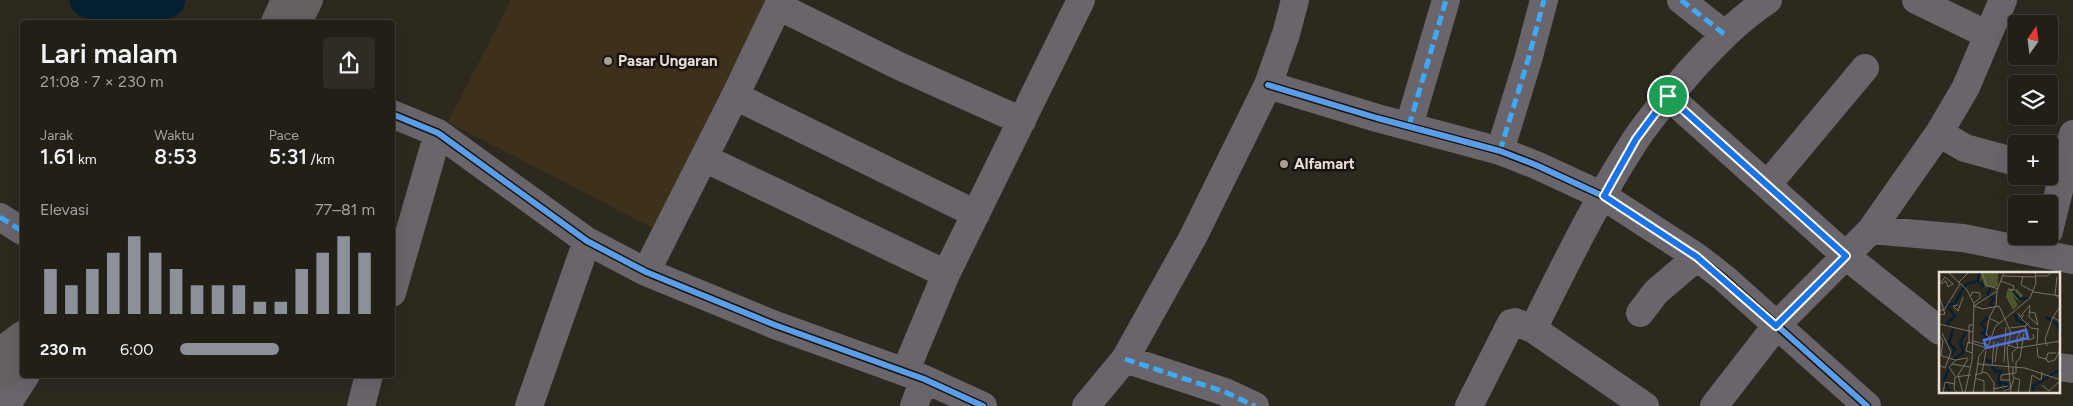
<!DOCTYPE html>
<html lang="id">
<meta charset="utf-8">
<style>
:root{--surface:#221f17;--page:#2e2c24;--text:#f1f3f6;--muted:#a2a2a1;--line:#3f3d36;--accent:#8c9099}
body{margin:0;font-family:Figtree,sans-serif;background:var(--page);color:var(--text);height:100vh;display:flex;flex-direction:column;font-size:19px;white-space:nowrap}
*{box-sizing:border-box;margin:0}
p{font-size:16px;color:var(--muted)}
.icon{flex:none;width:28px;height:28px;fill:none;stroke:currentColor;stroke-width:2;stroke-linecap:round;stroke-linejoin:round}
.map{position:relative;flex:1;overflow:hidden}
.panel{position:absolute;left:20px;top:20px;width:375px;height:358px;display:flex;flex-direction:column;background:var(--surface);border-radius:5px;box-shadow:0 5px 20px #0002,0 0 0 1px var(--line)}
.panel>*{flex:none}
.needle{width:32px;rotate:14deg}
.fabs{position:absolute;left:2008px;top:15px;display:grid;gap:10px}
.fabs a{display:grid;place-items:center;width:50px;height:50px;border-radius:5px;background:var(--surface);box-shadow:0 5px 20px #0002,0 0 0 1px var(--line);font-size:25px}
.pin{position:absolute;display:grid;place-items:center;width:42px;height:42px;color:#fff;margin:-21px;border:2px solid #fff;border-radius:50%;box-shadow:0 1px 5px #0007}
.round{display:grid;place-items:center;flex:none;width:52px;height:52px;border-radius:5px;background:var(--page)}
.overview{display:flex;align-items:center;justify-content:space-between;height:85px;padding:0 20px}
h1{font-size:28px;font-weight:600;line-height:38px}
.stats{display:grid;grid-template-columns:repeat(3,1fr);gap:8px;height:85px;padding:5px 20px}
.stats div{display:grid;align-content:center}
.stats b{font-size:21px;font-weight:600}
.stats small{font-size:14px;font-weight:400}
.stats p{font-size:14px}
.chart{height:140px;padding:10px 20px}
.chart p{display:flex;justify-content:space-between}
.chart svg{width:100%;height:90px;margin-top:5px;stroke:var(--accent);stroke-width:6}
ul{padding:0 20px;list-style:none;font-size:16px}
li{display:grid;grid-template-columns:80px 60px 1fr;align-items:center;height:38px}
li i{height:12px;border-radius:6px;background:var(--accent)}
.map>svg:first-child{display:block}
</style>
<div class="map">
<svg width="2073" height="406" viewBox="0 0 2073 406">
<rect width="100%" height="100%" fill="#2e291f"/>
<path fill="#3e311c" d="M511,0h256l-114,228 -205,-106z"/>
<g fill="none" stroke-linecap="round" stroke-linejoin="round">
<path stroke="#062033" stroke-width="35" d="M87,0l48,15 33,-15"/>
<path stroke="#69656a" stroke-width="28" d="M1681,0l43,34
M1916,0l72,35 -22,52 -27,46 26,15 51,14
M778,6l121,60 123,55
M1988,35l15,-35
M1268,85l109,33 123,33 36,14 67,31 94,61 27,21 143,128
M735,96l241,118
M1668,96l178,160 94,75
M392,114l46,19 149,108 59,31 129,53 149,54 59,27
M1409,126l37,-126
M1500,151l28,-91 16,-60
M704,158l242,116
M1768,184l97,-116
M0,217l22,14
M1871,230l92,8 110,22
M2049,231l24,-97
M646,272l89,-176 46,-96
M392,293l46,-160
M1640,313l16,-21 41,-35
M1533,329l112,77
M1125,359l100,33 30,14
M2059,367l14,2
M905,372l41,-98 135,-274
M6,406l20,-31
M361,406l8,-31
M529,406l58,-165
M914,406l10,-27
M1086,406l39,-47 68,-122 75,-152 18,-51 9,-34
M1469,406l42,-83 4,-1 18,7c32,-64 64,-130 103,-190 17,-25 37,-48 57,-71 23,-25 46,-49 75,-68
M1714,406l62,-80 95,-96 68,-97"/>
<path stroke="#676262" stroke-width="28" d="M275,22l10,-22
M298,22l11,-22
M0,352l22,-17
M0,377l22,-14"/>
<path stroke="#3fa9f5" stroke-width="5" stroke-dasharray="10 5" stroke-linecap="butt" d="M1681,0l43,34
M1409,126l37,-126
M1500,151l28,-91 16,-60
M0,217l22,14
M1125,359l100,33 30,14"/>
<defs>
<path id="cycleway" d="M1268,85l109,33 123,33 36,14 67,31 94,61 27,21 143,128
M392,114l46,19 149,108 59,31 129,53 149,54 59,27"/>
</defs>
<use href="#cycleway" stroke="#18130c" stroke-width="9"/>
<use href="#cycleway" stroke="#5a9eea" stroke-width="6"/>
</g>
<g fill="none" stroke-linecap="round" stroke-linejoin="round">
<defs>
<path id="route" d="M1668,96l178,160 -70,70 -79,-69 -93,-61 32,-57z"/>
</defs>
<use href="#route" stroke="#fff" stroke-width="10"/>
<use href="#route" stroke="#1a73e8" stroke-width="6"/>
</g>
<g fill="#a6a096" stroke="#18130c" stroke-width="2">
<circle cx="608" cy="61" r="5"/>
<circle cx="1284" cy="164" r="5"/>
</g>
<g text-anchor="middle" stroke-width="5" stroke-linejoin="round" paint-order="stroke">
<g font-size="15" font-weight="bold" fill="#e7e0d6" stroke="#18130c" text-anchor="start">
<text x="618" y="66">Pasar Ungaran</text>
<text x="1294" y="169">Alfamart</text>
</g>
</g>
<g transform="translate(1939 272)">
<rect width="121" height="121" fill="#2e291f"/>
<path d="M59,0v15h-13l-3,-9 -2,6 1,-11zM78,17l6,6 -4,5 3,4 -9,-8 5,9 -5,5 -7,-13 1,-6h-3z" fill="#4e552c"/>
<path fill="none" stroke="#062033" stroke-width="2.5" d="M40,0l-1,9 6,6M51,16l-2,6 6,5 -4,5 4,2M74,19l7,8 8,-1M76,42l2,6 8,4M107,45l12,8 3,11M10,55l-2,-4 8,-7 -9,-11 8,-1 12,-20 12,-3M46,74l-1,-6 4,-2 -6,-5 5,-2 -6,-7 7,-7M12,83l4,-6 -6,-5 4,-15M45,87l6,2 5,10h6l-3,10 2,4 2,-3 5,2 -1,9M14,88l11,-8 -4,-9 6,-11M11,93l-6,16 6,12M95,121l-1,-7 28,-17"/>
<path fill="none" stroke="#787268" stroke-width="1" d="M9,0l19,18 7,14 -2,56 -7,33M43,0l4,13 12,4M64,4l33,1M84,4l-2,9 12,6M97,4h11l5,-4M118,5l-2,18 6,4M62,9l13,5 -1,4 -5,-1M19,11l11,-11M0,12l6,-7 8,7 -5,3 -2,-6 -5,3M94,20l28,4M0,24l6,18 -6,1M32,24l1,-4 8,1v5l-6,5M19,33l-5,1 5,5 5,-14M122,33l-8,12 8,5M35,34l23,-15 7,-19M35,34l9,3 16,-3 6,13M57,34l1,-15M56,35l-6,11 10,5M5,38l16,-26M91,40l5,1 3,12 -9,-8 1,-11M79,41l2,4 10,-12M85,43l-3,3 10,10 7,1M50,47l-3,16 4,2M66,47l6,14 -4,17 4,43M0,50l1,-12h4M0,52l34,8M71,56l15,-2M0,63l4,6 -2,14M81,65l9,3 5,-2 -1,-4M88,65l-2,-11 4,-3M34,69l15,4M66,71l1,-16M30,72v-19h4M69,73l9,3 44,-7M98,73l1,-17M108,74l-2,-7 8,-22M98,75l1,10 8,2 2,-6h8M34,81l-7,-2 2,-9 16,5M0,83l16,5 13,-2M107,86l2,4 7,-2 5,-11M56,90l3,-20M65,90l1,-19M74,90l-1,-9 6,-6 -2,-7 5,-9M77,90l4,-4 4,-25M13,92l18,3M38,92l48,4 36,12M0,93l6,3 6,-16 -9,-19M53,94l2,-25M74,95v10l7,3 -2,13M43,100l5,1 7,10v10M36,103l7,-2 4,-22M93,103l9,5 1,-8M16,104l-6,-9 7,-7M36,106l9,3v11M70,108h-8v-5l15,-2v-11M103,113l7,6 12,-11M54,117l15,-3M65,119l7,-3 3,-10M4,121l2,-11 10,2M19,121l-4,-4 1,-12 16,-2M24,121l-5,-18 10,-16M34,121l6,-37 10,-12 6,-17 35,-29 6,-15 -1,-11M90,121l3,-18"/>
<path fill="#5072d8" fill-opacity="0.15" stroke="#5072d8" stroke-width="2.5" d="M87,58l2,8 -42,10 -2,-8z"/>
<rect width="121" height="121" fill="none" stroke="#e7e0d6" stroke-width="2.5"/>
</g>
</svg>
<div class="fabs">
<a><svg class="needle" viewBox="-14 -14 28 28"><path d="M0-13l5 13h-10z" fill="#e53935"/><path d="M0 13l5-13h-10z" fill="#a2a2a1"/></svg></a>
<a><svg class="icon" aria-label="layers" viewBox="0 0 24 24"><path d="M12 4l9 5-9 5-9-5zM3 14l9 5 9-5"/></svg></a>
<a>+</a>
<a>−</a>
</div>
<div class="pin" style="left:1668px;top:96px;background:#1e9e55"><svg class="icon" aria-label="arrive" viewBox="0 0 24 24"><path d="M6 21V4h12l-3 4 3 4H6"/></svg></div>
<section class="panel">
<div class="overview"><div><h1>Lari malam</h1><p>21:08 · 7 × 230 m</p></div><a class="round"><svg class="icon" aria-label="share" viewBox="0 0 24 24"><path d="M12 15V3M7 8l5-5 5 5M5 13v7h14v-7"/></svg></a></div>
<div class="stats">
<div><p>Jarak</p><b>1.61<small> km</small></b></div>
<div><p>Waktu</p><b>8:53</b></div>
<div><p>Pace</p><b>5:31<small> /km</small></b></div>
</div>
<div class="chart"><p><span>Elevasi</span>77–81 m</p>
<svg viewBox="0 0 160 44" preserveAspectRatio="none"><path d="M5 44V22M15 44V30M25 44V22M35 44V14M45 44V6M55 44V14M65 44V22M75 44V30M85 44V30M95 44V30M105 44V38M115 44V38M125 44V22M135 44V14M145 44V6M155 44V14"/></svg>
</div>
<ul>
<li><b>230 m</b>6:00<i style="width:51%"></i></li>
</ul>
</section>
</div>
